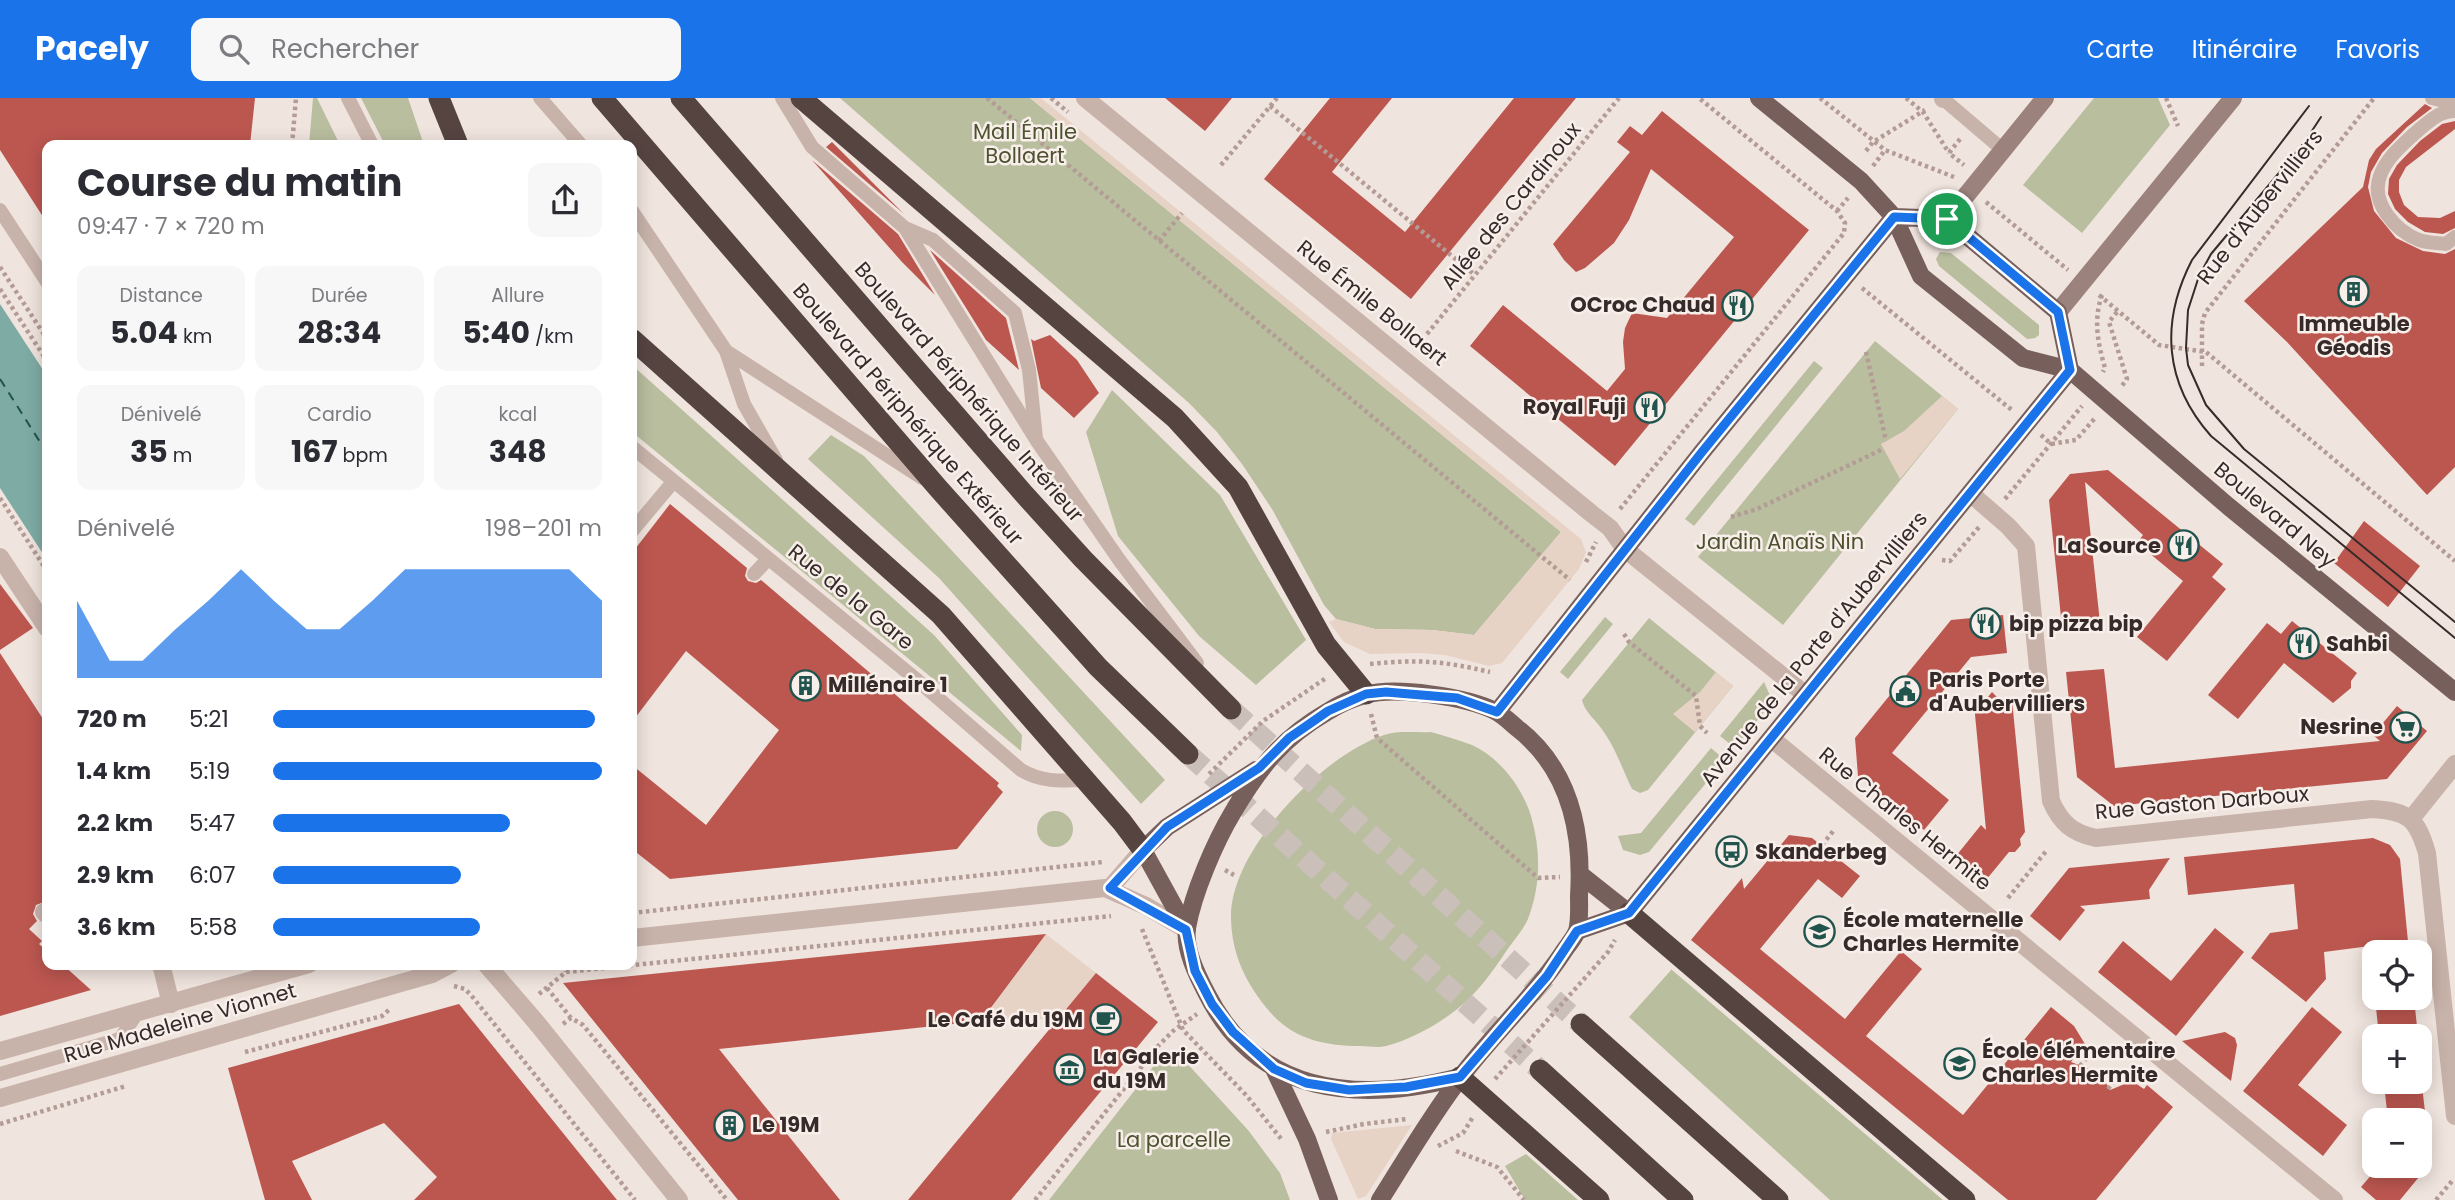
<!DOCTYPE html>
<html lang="fr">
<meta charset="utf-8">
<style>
:root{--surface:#fff;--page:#f7f7f7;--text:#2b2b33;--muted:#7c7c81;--accent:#1a73e8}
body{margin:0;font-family:Poppins,sans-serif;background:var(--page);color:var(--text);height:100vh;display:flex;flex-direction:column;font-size:26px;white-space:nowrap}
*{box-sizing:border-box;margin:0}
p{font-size:23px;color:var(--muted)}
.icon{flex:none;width:38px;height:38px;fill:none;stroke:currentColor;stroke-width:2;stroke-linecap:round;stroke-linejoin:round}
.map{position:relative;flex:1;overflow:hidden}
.details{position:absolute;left:42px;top:42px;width:595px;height:830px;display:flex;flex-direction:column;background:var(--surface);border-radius:14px;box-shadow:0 4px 18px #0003}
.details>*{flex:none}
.controls{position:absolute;left:2362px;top:842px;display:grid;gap:14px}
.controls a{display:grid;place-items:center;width:70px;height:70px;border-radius:14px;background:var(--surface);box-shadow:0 4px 18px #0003;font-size:35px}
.pin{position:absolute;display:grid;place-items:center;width:60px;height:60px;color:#fff;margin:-30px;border:4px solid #fff;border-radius:50%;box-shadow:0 2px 7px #0007}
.round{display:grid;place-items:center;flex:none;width:74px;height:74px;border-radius:14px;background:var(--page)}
.headline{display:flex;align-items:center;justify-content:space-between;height:119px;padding:0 35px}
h1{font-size:38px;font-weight:700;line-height:52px}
.metrics{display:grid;grid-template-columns:repeat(3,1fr);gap:10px;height:119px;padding:7px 35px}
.metrics div{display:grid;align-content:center;border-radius:14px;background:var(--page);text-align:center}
.metrics b{font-size:30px;font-weight:700}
.metrics small{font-size:19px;font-weight:400}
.metrics p{font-size:19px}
.chart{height:196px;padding:14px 35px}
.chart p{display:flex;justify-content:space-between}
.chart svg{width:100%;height:126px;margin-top:7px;fill:var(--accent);opacity:.7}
ul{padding:0 35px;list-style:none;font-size:23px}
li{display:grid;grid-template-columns:112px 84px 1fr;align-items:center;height:52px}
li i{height:18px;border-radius:9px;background:var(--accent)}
header{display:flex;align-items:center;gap:42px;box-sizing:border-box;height:98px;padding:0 35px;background:var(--accent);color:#fff}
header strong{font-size:33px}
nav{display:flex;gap:38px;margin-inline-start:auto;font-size:24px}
.search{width:490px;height:63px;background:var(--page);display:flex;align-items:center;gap:18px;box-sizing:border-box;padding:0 24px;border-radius:14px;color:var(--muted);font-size:26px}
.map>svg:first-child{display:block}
</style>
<header>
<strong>Pacely</strong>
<div class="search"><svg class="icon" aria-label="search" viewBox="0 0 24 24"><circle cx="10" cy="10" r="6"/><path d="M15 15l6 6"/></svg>Rechercher</div>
<nav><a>Carte</a><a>Itinéraire</a><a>Favoris</a></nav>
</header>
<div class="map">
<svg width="2455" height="1102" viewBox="0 0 2455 1102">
<rect width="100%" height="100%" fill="#f0e4de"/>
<path fill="#b9be9f" d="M313,0h4l23,47h-31z
M361,0h47l16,47h-39z
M840,0h190l531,434 -87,103 -42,-5 -57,-1 -39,-10 -12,-14 -52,-96 -30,-45 -25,-32 -28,-29z
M2094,0h64l12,27 -88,108 -59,-48z
M1940,154l11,1 88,72v10l-4,3 -8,1 -88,-73 -3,-7z
M1875,243l83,68 -175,216 -85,-68z
M1814,263l9,7 -129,158 -9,-7z
M632,267l302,270 88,100 -1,16 -389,-319z
M1112,292l108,105 86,145 -50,45 -57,-49 -81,-100 -32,-104z
M831,337l33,21 301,324 -24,24 -202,-226 -131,-119z
M1605,519l8,7 -45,55 -8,-7z
M1649,520l84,68 -85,104 -8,3 -8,-4c-11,-23 -18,-46 -35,-66 -6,-7 -13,-14 -15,-23z
M1764,584l7,16 -3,9 -33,41 -15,-12z
M1431,634c14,4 28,8 41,13 28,13 50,42 59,71 10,34 10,69 -3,103 -5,11 -14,21 -21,31 -14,21 -30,44 -51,60 -19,15 -46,30 -70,36 -8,2 -18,0 -26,0 -35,0 -67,-7 -90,-34 -24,-28 -39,-58 -39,-96 0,-67 92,-161 153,-181 14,-5 33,-2 47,-3z
M1711,650l14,12 -76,92 -9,3 -17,-5 -5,-14 23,-3z
M1037 731a18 18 0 1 1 36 0a18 18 0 1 1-36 0Z
M1672,871v1l271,230h-113l-201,-183z
M1184,962l64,70 32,43 10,27h-241l107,-137z
M1526,1056l52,46h-53l-20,-34z"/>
<path fill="#e7d3c6" d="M1030,0h11l540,441 5,13 -7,17 -77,94 -13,3 -44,-11 -25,-2 -50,1 -26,-12 -15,-20 7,-3 39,10 57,1 42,5 87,-103z
M1942,298l16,13 -58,70 -19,-35 23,-13z
M1716,574l17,14 -38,46 -22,-18 27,-22z
M1046,836l50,39 -38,45 -77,3z
M1412,1027l-46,71 -8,3 -27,-60 1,-6z"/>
<path fill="#7faba5" d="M0,206l47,72v184l-47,-72z"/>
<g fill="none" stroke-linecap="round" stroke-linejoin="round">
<path stroke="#22544e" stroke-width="2" stroke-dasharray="9 7" stroke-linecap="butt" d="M0,281l47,74"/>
</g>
<path fill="#bc5750" d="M0,0h255l-5,47h-203v78l-47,-73z
M1165,0h67l-27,33z
M1330,0h62l-60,74 73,60 109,-134h62l-165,201 -147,-120z
M2425,6l7,4 -25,19 -25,26 -11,19 -3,15 6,24 22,27 27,13 22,3 10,-5v218l-28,28 -140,-153 -43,-41 119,-114 6,-27 7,-11z
M1662,13l147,119 -194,236 -145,-120 33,-41 104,86 18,-22 -2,-27 2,-14 7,-15 35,5 67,-81 -83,-68 -22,51 -15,23 -29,25 -9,4 -12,-12 -11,-16 77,-92 -13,-10 13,-16 12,9z
M2455,23v8l-49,38 -7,13v12l5,13 14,12 22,1 15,-7v17l-12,6 -18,-2 -17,-10 -13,-13 -7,-15 1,-15 8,-14 23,-24 22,-17z
M832,44l72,72 -78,-67z
M812,62l86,74 37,61 -33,-33z
M930,152l76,68 13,52 -33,-30z
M1050,237l27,25 22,33 -25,25 -33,-30 -10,-49 3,2z
M2108,372l115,94 -11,13 14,12 -59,72 -30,-24 46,-56 -46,-38 6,-8 -58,-53 15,141 -38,4 -13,-127 21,-26z
M670,406l77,64 -2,8 3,5 8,2 5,-3 238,203 -2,3 6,6 -46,57 -287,30 -38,-30v-84l74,60 73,-95 -93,-79 -54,71v-169z
M2364,423l56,45 -32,41 -54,-44z
M0,486l33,44 -33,22z
M2003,517l4,38 -36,4 -79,96 57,47 -25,30 -66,-54 -3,-38 96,-118z
M2292,523l65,52 -6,8v7l-18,15 -49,-40 -46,56 -30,-24 59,-72 14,11z
M0,555l47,72v176l-11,4 -3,9 4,7 -8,8 13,12 -3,3 8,7v13h15l29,26 -91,26z
M2104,571l11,99 265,-27 -7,-6 24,-29 30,25 -40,48 -273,27 -37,-29 -11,-105z
M1992,594l9,9 11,-1 13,132 -5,7 1,6 -6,7h-6l-23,28 -30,-24 25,-31 5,5 -12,-126 9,-1z
M1789,737l23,3 48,38 -18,22 -24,-19 -58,70 85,70 56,-68 21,18 -56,67 97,79 88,-108 23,19 11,18 -14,18 29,11 10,17 22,-9 12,8 3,-4 26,22 -77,93h-88l-317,-260 51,-62 2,11z
M2373,740l17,7 10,14 9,93h-38l-1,-6 -46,6 2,27 -20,23 -55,-44 19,-25 28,-4 -4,-45 -106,11 -4,-38z
M2170,760l-21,32 1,9 -70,7 5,4 -25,31 -30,-25 39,-48z
M2215,830l29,24 -68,84 -78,-64 25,-31 48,40z
M1046,836l-65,87 -262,28 121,151h-102l-175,-217z
M1096,875l62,49 -147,178h-103z
M2375,900h39l4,38h-39z
M459,906l158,196h-203l23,-23 -53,-54 -92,38 20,39h-47l-37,-132z
M2312,909l30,25 -44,53 49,40 -24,31 -80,-65z
M2225,934l10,6 2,7 -6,36 -49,-40z
M2408,984l5,5 9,-1 4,34h-38l-4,-36z
M2379,1068h49l-28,34h-24l-15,-13z"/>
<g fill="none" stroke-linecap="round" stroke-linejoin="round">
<path stroke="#cbbfba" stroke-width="21" stroke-dasharray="21 10" stroke-linecap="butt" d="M1231,611l350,315
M1188,656l352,316"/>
<path stroke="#b39c95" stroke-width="4.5" stroke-dasharray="3.5 3.5" stroke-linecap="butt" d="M987,0l583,482
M1051,0l17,14
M1820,0l65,52 69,27
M1906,0l17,14 26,41
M2166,0l12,28
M1270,8l205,169
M1960,41l-11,14 15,12
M292,47l4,-47
M1866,53l7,-9 52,-32
M1221,67l56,-67
M1873,68l12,-16
M1986,104l82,68
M1837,113l11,-13
M1159,143l23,-28
M0,169l47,72
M1862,190l151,123
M0,191l47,72
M2099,197l60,50 47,7 249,209
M2102,197c-9,25 -4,49 3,73l-2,4
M2117,214l-8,10 18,57 -6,8
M1427,236l192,-236
M1866,254l20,89
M2202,268v-42l3,-11 169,-215
M2041,337l10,9 25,-4 19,-22
M0,400l47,73
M2005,401l77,-93
M1620,411l224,-276 1,-10 -8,-12 -138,-113
M1731,419l26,-8 126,-60
M1942,462l8,1 30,-35
M1586,464l10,-20
M1624,536l5,8 67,54 4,30 7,7
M1370,566c49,-5 73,-3 120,8
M1371,616l6,24 161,140 22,-1
M1209,676l54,-53 63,-43
M1822,747l12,-15
M1225,772l9,5
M2008,800l39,-48
M632,815l471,-51
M1142,831l41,101 63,65 36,45
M565,866l1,8
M454,888l11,3 6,6 164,205
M547,890l24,30
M539,896l27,-22 545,-56
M563,926l8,-6 12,7 144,175
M245,954l137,-36 8,-7
M2080,968l14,-17
M1495,981l113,-127 7,-12
M2108,991l13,-17
M0,1026l126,-38
M1326,1034l38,-8 43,-5
M1438,1048l25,-13 10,-16
M1456,1053l41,16 27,33
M1035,1102l124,-155 14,-14 24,-17
M2436,1102l16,-19"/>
<path stroke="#c8b3aa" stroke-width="14" d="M348,0l24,47
M540,0l41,47
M782,0l30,49 93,81 132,213 83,120 77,102
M1942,0l61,52
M2432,0l23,6
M2455,13c-17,0 -28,12 -41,23 -14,13 -28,25 -34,42 -10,27 16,55 39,64 8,3 19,3 27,4l9,-7
M0,112l47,72
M632,113l94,140 18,53 32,56
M905,130l28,12 82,73 14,57 7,68
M726,253l196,127
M632,349l285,233 104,90c20,12 39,11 62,10
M632,433l41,-49
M754,476l14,-15
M0,976l120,-35 17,-26"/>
<path stroke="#c8b3aa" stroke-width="18" d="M1085,0l507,416 18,14 15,21 181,146
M1943,1l1,-1
M1970,395l38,33 18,20 25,255c10,22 21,32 45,37l276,-29c37,2 45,10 55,44l28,263
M0,459l47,71
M1772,641l562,461
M2411,721l44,-55
M1110,790l33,-38
M44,814l3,3
M632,840l473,-50 41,18 41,24
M161,866l10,40
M486,866l50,58 143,178
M0,953l309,-87
M0,1000l432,-124 19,-10"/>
<path stroke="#9b827c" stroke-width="18" d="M1947,121l98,-121
M2058,214l175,-214"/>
<path stroke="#77605c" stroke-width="18" d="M1759,0l102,83 33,36 27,59 102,82 47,12 158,136 227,186
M1894,119l53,2 111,93 12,58
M1497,614l205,-260 192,-235
M1581,777l48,38
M1187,832l-44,-80 24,-23 89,-57
M1577,833l52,-18 441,-543
M1274,971l33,70 22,61
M1380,1102c26,-41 51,-84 80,-122 32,-43 72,-79 102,-124 4,-7 12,-15 15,-23 3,-10 2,-25 2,-35 4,-64 -9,-127 -62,-168 -7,-6 -14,-13 -22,-17 -28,-14 -100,-25 -130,-16 -12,3 -27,10 -38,17 -45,26 -68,56 -94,100 -18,30 -40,81 -46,116 -3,21 10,47 20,66 52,103 153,109 253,83"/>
<path stroke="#564441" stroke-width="21" d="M439,0l19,47
M602,0l336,390 160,179 90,87
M681,0l343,396 59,65 148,150
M801,0l374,320 63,69 88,158 40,49
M632,241l309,276 181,207 21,28
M1629,815l336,287
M1581,926l197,176
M1540,972l143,130
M1460,979l139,123"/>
<path stroke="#362b29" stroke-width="2" d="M2309,8l-117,154c-32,62 -28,123 19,176l244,202
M2321,19l-17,26 -93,111 -12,22 -11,34 -2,38 2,17 18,40 38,44 211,173"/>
</g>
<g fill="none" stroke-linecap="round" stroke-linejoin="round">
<defs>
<path id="route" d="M1894,119l53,2 111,93 12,58 -441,543 -52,18 -30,45 -87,101 -54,10 -57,3 -43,-7 -32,-14 -41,-37 -21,-28 -17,-33 -9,-41 -76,-42 57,-61 92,-59 30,-30 39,-27 38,-17 20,-2 71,6 40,14 205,-260z"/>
</defs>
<use href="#route" stroke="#fff" stroke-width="14"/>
<use href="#route" stroke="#1a73e8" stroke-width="9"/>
</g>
<defs>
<symbol id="building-ring" viewBox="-11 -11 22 22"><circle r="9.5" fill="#f8efea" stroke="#22544e" stroke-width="1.5"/><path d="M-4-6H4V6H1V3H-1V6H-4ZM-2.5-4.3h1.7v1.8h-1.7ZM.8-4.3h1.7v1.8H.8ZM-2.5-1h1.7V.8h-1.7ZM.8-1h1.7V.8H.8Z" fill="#22544e"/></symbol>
<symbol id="restaurant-ring" viewBox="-11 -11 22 22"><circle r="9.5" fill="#f8efea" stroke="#22544e" stroke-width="1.5"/><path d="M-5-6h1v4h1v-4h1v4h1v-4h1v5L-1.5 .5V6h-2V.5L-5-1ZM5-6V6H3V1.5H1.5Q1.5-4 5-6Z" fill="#22544e"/></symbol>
<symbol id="civic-ring" viewBox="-11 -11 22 22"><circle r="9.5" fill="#f8efea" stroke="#22544e" stroke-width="1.5"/><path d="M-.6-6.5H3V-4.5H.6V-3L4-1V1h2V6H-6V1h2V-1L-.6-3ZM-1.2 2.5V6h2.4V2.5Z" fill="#22544e"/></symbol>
<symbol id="supermarket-ring" viewBox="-11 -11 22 22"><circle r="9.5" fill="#f8efea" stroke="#22544e" stroke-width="1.5"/><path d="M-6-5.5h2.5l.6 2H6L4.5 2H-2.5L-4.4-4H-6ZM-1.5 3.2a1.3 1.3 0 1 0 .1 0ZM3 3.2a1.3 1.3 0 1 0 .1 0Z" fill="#22544e"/></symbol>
<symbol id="bus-ring" viewBox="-11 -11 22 22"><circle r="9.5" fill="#f8efea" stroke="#22544e" stroke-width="1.5"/><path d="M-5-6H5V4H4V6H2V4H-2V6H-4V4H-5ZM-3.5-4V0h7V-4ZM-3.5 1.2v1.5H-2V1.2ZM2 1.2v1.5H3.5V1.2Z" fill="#22544e"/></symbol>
<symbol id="school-ring" viewBox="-11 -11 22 22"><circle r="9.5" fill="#f8efea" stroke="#22544e" stroke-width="1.5"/><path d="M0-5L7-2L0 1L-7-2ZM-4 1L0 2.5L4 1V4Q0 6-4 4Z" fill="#22544e"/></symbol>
<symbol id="cafe-ring" viewBox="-11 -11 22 22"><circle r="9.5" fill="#f8efea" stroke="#22544e" stroke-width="1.5"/><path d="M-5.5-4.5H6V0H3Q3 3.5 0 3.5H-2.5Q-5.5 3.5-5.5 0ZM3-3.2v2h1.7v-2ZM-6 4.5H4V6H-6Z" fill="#22544e"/></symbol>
<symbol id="museum-ring" viewBox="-11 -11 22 22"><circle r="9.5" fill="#f8efea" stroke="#22544e" stroke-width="1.5"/><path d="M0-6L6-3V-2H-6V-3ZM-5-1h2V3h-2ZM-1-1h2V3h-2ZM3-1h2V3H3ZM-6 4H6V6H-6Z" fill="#22544e"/></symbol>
</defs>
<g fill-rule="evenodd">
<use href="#building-ring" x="2336" y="176" width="35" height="35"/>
<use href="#restaurant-ring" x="1720" y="190" width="35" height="35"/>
<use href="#restaurant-ring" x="1632" y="292" width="35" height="35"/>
<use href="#restaurant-ring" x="2166" y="430" width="35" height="35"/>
<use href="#restaurant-ring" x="1968" y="508" width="35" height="35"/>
<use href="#restaurant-ring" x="2286" y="528" width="35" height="35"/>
<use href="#building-ring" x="788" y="570" width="35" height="35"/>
<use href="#civic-ring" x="1888" y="576" width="35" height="35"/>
<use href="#supermarket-ring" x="2388" y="612" width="35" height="35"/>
<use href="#bus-ring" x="1714" y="736" width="35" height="35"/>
<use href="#school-ring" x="1802" y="816" width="35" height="35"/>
<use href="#cafe-ring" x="1088" y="904" width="35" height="35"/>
<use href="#school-ring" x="1942" y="948" width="35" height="35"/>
<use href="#museum-ring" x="1052" y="954" width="35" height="35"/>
<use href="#building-ring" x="712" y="1010" width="35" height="35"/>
</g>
<g text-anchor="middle" stroke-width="5" stroke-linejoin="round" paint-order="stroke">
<g font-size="21" fill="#4c522f" stroke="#f8efea">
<text x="1025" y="41">Mail Émile<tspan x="1025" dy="24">Bollaert</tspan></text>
<text x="1780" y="451">Jardin Anaïs Nin</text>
<text x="1174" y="1049">La parcelle</text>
</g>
<g font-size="21" fill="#362b29" stroke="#f8efea">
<text transform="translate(1511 108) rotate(-51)" y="7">Allée des Cardinoux</text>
<text transform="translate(2260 109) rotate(-52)" y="7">Rue d'Aubervilliers</text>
<text transform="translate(1372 205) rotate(39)" y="7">Rue Émile Bollaert</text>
<text transform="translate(969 294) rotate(49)" y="7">Boulevard Périphérique Intérieur</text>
<text transform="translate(908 316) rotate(49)" y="7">Boulevard Périphérique Extérieur</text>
<text transform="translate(2275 417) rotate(40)" y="7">Boulevard Ney</text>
<text transform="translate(851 499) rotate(39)" y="7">Rue de la Gare</text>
<text transform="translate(1814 551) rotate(-51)" y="7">Avenue de la Porte d'Aubervilliers</text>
<text transform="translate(2202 705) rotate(-5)" y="7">Rue Gaston Darboux</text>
<text transform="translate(1905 721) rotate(39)" y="7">Rue Charles Hermite</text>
<text transform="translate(180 925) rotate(-16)" y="7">Rue Madeleine Vionnet</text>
</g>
<g font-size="21" font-weight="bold" fill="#362b29" stroke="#f8efea" text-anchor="start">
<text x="1715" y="214" text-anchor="end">OCroc Chaud</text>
<text x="2354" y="233" text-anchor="middle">Immeuble<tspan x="2354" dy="24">Géodis</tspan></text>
<text x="1626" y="316" text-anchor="end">Royal Fuji</text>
<text x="2161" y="455" text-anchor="end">La Source</text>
<text x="2009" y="533">bip pizza bip</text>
<text x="2326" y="553">Sahbi</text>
<text x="1929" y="589">Paris Porte<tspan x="1929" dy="24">d'Aubervilliers</tspan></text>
<text x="828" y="594">Millénaire 1</text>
<text x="2383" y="636" text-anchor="end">Nesrine</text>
<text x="1755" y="761">Skanderbeg</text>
<text x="1843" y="829">École maternelle<tspan x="1843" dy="24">Charles Hermite</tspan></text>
<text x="1083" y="929" text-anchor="end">Le Café du 19M</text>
<text x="1982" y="960">École élémentaire<tspan x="1982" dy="24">Charles Hermite</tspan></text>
<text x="1093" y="966">La Galerie<tspan x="1093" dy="24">du 19M</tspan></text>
<text x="752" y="1034">Le 19M</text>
</g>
</g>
</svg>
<div class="controls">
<a><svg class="icon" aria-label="locate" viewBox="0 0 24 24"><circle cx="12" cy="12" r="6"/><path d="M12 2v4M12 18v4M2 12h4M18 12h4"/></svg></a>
<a>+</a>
<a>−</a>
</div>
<div class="pin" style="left:1947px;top:121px;background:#1e9e55"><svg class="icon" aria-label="arrive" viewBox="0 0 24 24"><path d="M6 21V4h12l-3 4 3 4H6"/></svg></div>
<section class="details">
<div class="headline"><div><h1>Course du matin</h1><p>09:47 · 7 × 720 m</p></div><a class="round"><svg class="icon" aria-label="share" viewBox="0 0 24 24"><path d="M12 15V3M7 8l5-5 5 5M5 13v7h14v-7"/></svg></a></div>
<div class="metrics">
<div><p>Distance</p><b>5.04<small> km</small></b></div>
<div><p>Durée</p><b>28:34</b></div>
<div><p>Allure</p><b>5:40<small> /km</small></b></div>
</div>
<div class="metrics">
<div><p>Dénivelé</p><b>35<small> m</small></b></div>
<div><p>Cardio</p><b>167<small> bpm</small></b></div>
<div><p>kcal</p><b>348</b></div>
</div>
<div class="chart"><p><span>Dénivelé</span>198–201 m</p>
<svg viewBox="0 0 160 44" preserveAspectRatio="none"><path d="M0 44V17L10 38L20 38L30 27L40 17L50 6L60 17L70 27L80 27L90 17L100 6L110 6L120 6L130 6L140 6L150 6L160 17V44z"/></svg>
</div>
<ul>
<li><b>720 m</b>5:21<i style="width:98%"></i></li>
<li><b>1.4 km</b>5:19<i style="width:100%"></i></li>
<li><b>2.2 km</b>5:47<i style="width:72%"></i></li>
<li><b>2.9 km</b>6:07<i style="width:57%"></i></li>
<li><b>3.6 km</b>5:58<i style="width:63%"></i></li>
</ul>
</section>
</div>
